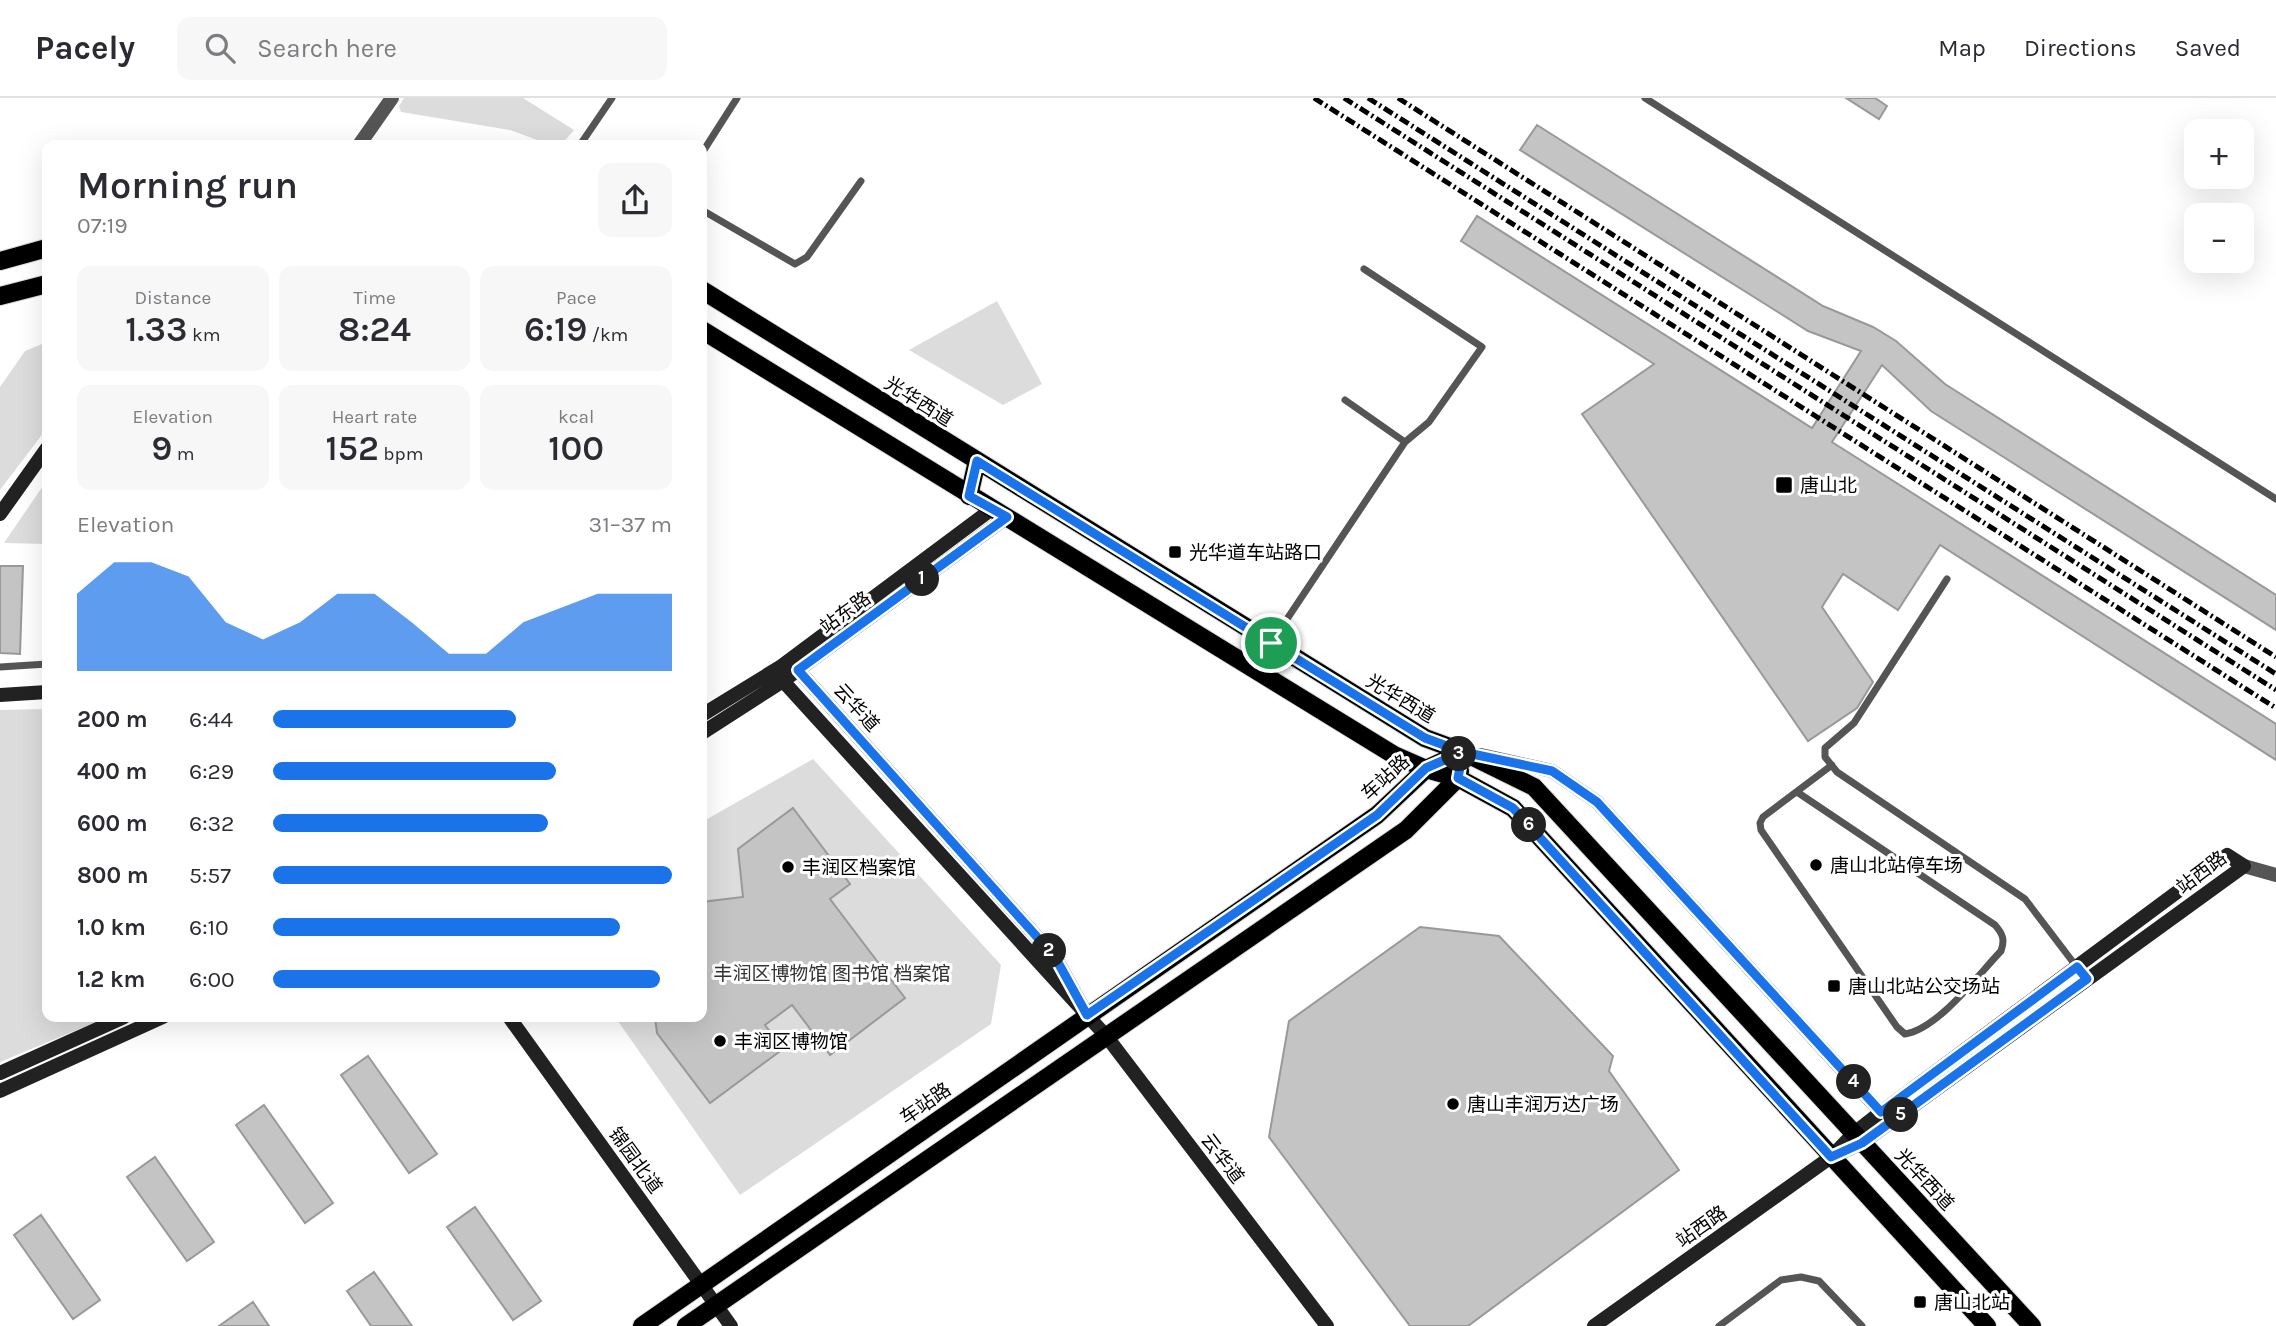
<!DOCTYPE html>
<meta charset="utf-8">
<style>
:root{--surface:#fff;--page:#f7f7f7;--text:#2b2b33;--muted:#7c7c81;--line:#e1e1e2;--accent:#1a73e8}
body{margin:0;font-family:Karla,"Noto Sans SC",sans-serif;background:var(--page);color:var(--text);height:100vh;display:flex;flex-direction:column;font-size:26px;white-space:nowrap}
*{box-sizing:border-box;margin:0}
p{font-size:23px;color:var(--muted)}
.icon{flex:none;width:38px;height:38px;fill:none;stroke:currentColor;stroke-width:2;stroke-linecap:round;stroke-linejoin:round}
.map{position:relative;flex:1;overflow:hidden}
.sheet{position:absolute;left:42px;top:42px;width:665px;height:882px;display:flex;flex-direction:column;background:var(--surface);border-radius:14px;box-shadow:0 7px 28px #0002}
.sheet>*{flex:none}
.tools{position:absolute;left:2184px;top:21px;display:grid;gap:14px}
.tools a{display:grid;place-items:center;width:70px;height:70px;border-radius:14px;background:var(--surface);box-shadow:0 7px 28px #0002;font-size:35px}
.pin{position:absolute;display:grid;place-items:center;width:60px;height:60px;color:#fff;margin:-30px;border:4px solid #fff;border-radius:50%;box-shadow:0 2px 7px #0007}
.km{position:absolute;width:35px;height:35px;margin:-18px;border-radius:50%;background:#222;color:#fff;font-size:19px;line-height:35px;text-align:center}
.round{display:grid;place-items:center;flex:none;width:74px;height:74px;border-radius:14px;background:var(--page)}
.headline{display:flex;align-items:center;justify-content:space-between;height:119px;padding:0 35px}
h1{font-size:38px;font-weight:600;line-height:52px}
.figures{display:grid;grid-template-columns:repeat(3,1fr);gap:10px;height:119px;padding:7px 35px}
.figures div{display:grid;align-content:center;border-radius:14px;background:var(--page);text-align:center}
.figures b{font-size:35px;font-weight:600}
.figures small{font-size:19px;font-weight:400}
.figures p{font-size:19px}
.chart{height:196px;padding:14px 35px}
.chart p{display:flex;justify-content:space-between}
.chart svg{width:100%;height:126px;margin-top:7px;fill:var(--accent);opacity:.7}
ul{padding:0 35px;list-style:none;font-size:23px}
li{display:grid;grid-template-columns:112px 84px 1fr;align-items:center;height:52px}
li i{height:18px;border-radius:9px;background:var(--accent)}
header{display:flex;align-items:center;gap:42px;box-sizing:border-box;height:98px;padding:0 35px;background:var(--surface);border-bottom:2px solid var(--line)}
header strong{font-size:33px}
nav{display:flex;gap:38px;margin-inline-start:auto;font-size:24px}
.search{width:490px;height:63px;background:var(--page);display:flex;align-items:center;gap:18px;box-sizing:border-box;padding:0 24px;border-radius:14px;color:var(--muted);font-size:26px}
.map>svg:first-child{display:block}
</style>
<header>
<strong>Pacely</strong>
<div class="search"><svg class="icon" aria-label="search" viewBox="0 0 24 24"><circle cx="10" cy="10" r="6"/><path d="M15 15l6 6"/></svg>Search here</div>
<nav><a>Map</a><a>Directions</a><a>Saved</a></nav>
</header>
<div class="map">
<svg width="2276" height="1228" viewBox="0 0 2276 1228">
<rect width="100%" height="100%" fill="#fff"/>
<path fill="#dcdcdc" d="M404,0h119l51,32 -12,14 -11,1 -41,-15 -109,-18 -2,-6z
M997,203l45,83 -39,21 -94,-55z
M47,244v86l-47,62v-103l25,-36z
M47,382v64l-43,-1z
M47,611v308h61l-108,45v-352z
M813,661l188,206 -10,59 -251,171 -125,-178h87v-195z"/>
<path fill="#c4c4c4" stroke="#999" stroke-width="2" d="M1846,0h29l12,8 -8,13z
M1537,27l286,181 50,21 23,14 49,43 331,211v35l-345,-219 -49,-46 -50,77 444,282v36l-336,-215 -42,65 -55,-36 -21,33 51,75 -16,26 -49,33 -226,-327 72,-50 -193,-123 16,-25 335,212 49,-77 -53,-20 -288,-181z
M0,468h23l-3,88 -20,-1z
M793,710l57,76 -20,15 75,99 -75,57 -38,-50 -27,20 18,24 -73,54 -53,-70 -2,-16h47v-115l41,-5 -5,-48z
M1420,829l79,9 114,120 -4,15 70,99 -211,156h-58l-141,-189 20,-116z
M368,958l69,98 -28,19 -68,-98z
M264,1007l69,98 -28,20 -69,-98z
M155,1059l59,85 -27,19 -60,-84z
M475,1109l66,94 -28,19 -66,-93z
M41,1117l59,85 -27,19 -59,-84z
M374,1174l38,54h-41l-24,-35z
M253,1204l16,24h-50z"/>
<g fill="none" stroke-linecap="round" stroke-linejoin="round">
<defs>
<path id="primary" d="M0,163l47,-13
M702,192l723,448 38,14 71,35 498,539
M0,198l47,-12
M702,232l692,425 32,14 32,9 55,30 474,518
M969,398l8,-35
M642,1228l735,-511 49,-46 37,-17
M686,1228l720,-496 52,-52 2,-7"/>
</defs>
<use href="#primary" stroke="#dbdbdb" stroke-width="20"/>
<path stroke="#555" stroke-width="7" d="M1645,0l631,401
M580,47l32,-47
M702,55l35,-55
M702,112l93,54 12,-7 54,-76
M1345,302l60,42
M1947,481l-93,144 -29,25v9l12,15 188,127 51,67
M1271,545l134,-201 24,-20 53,-75 -118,-78
M0,569l47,-3
M1797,694l198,133c8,9 10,15 6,26 -23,24 -63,78 -96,83l-8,-7 -136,-197 -1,-7 3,-6 69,-52
M1719,1228l62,-46 20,-3 18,4 43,45"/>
<path stroke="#555" stroke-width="14" d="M359,47l33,-47
M1481,657l71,16 45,31 292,319
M2244,768l32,9"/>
<path stroke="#222" stroke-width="14" d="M0,416l47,-66
M0,597l47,-3
M702,617l78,-48 212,-158
M702,635l81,-52 224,-164
M1087,917l-32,-58 -257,-287 -18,-3 3,14 324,356 220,289
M509,919l222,309
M0,975l124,-56
M0,993l163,-74
M1594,1228l237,-169 22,-23 28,-22 346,-257 17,11 -382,277 -31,14"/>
<use href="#primary" stroke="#000" stroke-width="18"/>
<path stroke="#000" stroke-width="5" stroke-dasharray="10 3.5 2 3.5" stroke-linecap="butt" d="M1314,0l962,610
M1344,0l932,592
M1368,0l908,576
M1398,0l878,559"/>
</g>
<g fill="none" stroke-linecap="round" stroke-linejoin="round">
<defs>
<path id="route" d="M1271,545l-294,-182 -8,35 38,21 -209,153 257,287 32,58 290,-200 49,-47 37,-16 89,19 45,31 284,310 196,-145 10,12 -225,164 -31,14 -318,-349 -55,-30 5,-26 -38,-14 -154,-95"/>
</defs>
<use href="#route" stroke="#fff" stroke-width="14"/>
<use href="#route" stroke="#1a73e8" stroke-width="9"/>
</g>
<g fill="#000" stroke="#fff" stroke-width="2.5">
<rect x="1775" y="378" width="18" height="18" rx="3.5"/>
<rect x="1168" y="447" width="14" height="14" rx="3.5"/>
<circle cx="1816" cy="767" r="7"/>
<circle cx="788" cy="769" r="7"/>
<rect x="1827" y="881" width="14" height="14" rx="3.5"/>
<circle cx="720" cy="943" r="7"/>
<circle cx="1453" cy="1006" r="7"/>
<rect x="1913" y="1197" width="14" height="14" rx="3.5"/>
</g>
<g text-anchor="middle" stroke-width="6" stroke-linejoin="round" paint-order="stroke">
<g font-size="19" fill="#000" stroke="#fff">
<text transform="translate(919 303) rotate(32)" y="7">光华西道</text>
<text transform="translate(845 514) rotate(-36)" y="7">站东路</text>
<text transform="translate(1401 600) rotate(31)" y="7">光华西道</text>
<text transform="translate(857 609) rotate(48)" y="7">云华道</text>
<text transform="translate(1385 679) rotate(-42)" y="7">车站路</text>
<text transform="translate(2201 774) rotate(-37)" y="7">站西路</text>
<text transform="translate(925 1005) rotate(-35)" y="7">车站路</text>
<text transform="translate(1223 1060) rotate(53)" y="7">云华道</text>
<text transform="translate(636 1062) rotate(54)" y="7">锦园北道</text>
<text transform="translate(1925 1081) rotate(47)" y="7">光华西道</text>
<text transform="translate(1701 1128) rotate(-35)" y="7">站西路</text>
</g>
<g font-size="19" fill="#000" stroke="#fff" text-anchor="start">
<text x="1800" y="394">唐山北</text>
<text x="1189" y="461">光华道车站路口</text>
<text x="1830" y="774">唐山北站停车场</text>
<text x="802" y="776">丰润区档案馆</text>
<text x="1848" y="895">唐山北站公交场站</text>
<text x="734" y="950">丰润区博物馆</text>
<text x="1467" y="1013">唐山丰润万达广场</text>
<text x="1934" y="1211">唐山北站</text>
</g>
<g font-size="19" fill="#333" stroke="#fff">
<text x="832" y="882">丰润区博物馆 图书馆 档案馆</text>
</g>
</g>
</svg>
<div class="tools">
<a>+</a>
<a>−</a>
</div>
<div class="pin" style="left:1271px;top:545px;background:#1e9e55"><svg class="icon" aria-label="arrive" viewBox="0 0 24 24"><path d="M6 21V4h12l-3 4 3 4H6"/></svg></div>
<b class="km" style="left:922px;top:481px">1</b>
<b class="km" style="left:1049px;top:853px">2</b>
<b class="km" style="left:1459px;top:656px">3</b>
<b class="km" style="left:1854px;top:984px">4</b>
<b class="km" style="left:1901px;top:1017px">5</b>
<b class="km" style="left:1529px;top:727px">6</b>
<section class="sheet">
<div class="headline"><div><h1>Morning run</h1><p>07:19</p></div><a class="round"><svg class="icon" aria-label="share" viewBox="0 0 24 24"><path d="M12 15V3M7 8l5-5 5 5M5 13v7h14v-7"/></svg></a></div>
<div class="figures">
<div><p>Distance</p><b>1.33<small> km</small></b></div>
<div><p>Time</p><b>8:24</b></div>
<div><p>Pace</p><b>6:19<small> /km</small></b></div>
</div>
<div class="figures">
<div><p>Elevation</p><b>9<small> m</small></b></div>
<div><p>Heart rate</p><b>152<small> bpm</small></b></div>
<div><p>kcal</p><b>100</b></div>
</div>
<div class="chart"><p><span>Elevation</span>31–37 m</p>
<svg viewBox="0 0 160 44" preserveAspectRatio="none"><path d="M0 44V17L10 6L20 6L30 11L40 27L50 33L60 27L70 17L80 17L90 27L100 38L110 38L120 27L130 22L140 17L150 17L160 17V44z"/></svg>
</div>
<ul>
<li><b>200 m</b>6:44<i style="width:61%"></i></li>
<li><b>400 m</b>6:29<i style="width:71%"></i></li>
<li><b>600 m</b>6:32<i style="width:69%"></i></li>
<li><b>800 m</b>5:57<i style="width:100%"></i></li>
<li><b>1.0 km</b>6:10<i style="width:87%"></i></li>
<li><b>1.2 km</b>6:00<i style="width:97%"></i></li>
</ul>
</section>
</div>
